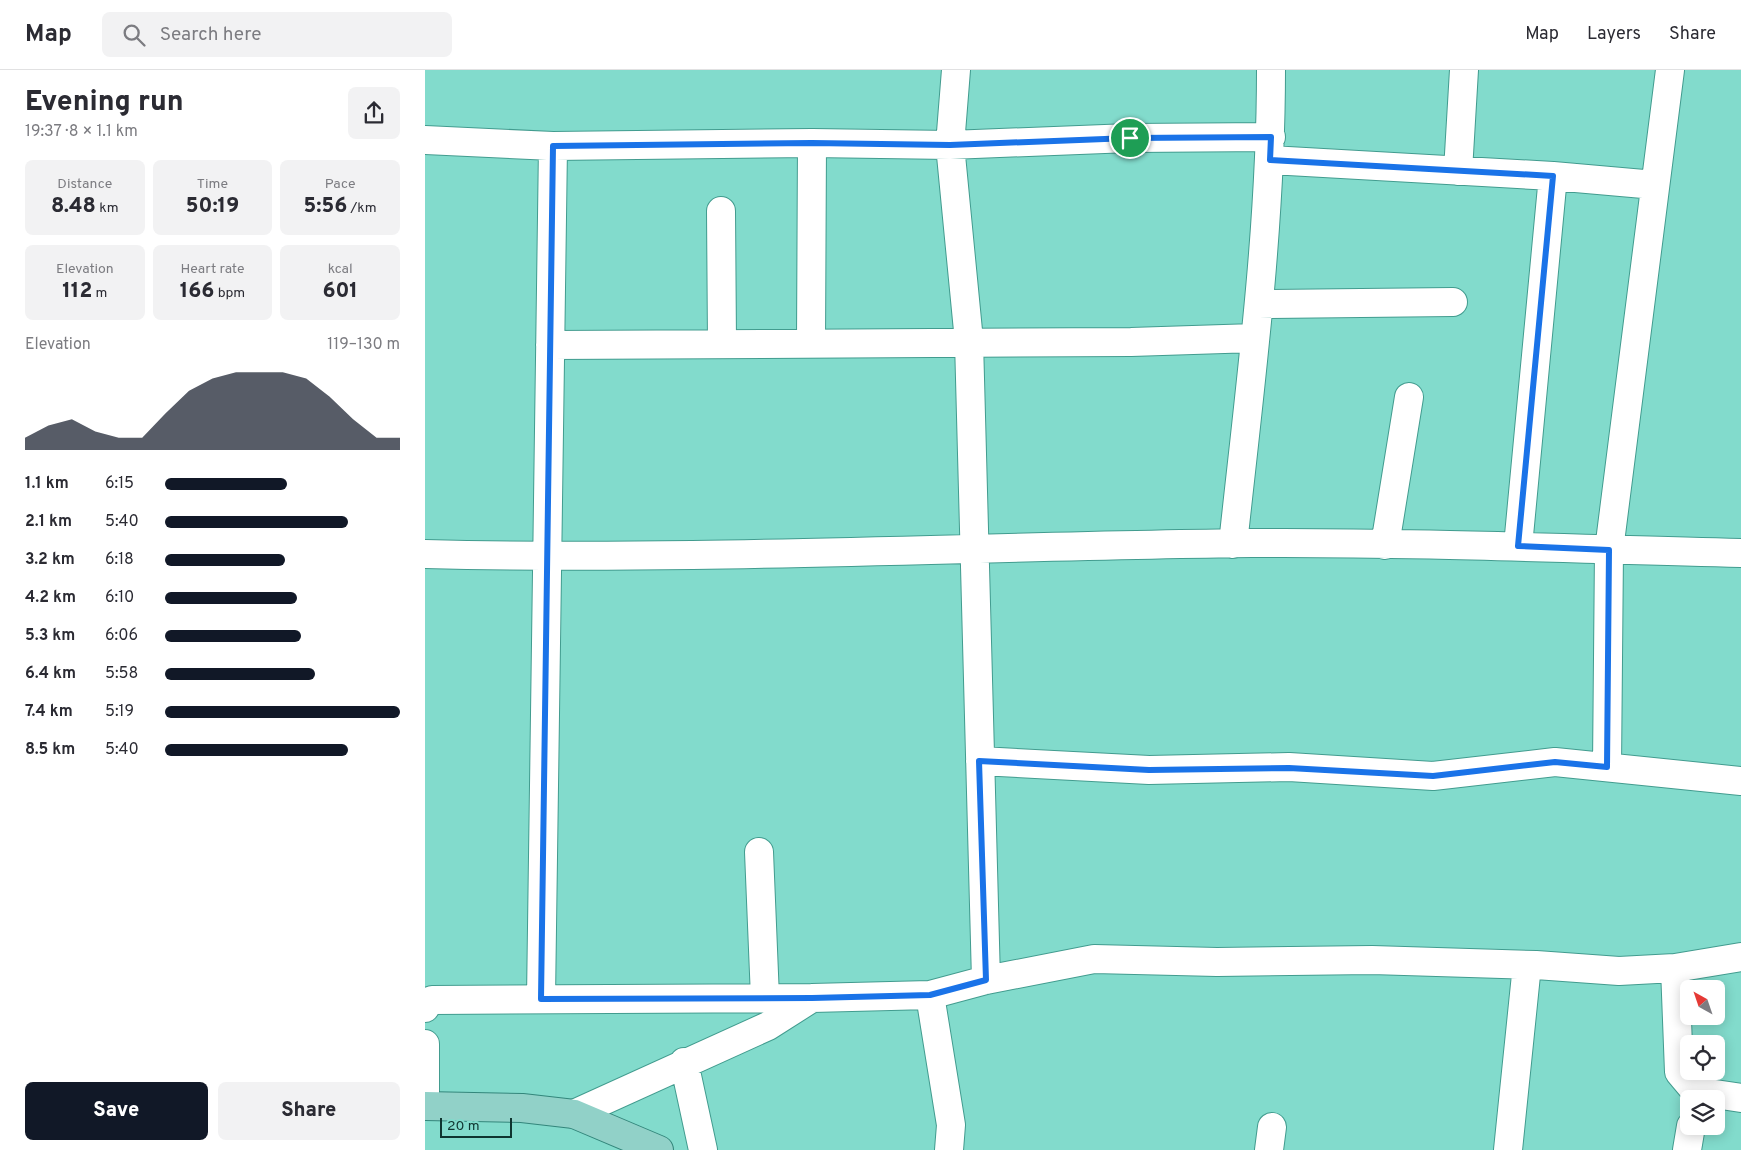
<!DOCTYPE html>
<meta charset="utf-8">
<style>
:root{--surface:#fff;--page:#f2f2f3;--text:#2b2b33;--muted:#7c7c81;--line:#e1e1e2;--accent:#111827}
body{margin:0;font-family:Overpass,sans-serif;background:var(--page);color:var(--text);height:100vh;display:flex;flex-direction:column;font-size:19px;white-space:nowrap}
*{box-sizing:border-box;margin:0}
p{font-size:16px;color:var(--muted)}
.icon{flex:none;width:28px;height:28px;fill:none;stroke:currentColor;stroke-width:2;stroke-linecap:round;stroke-linejoin:round}
.map{position:relative;flex:1;overflow:hidden}
.details{display:flex;flex-direction:column;background:var(--surface);width:425px}
.details>*{flex:none}
.needle{width:32px;rotate:320deg}
.fabs{position:absolute;left:1255px;top:910px;display:grid;gap:10px}
.fabs a{display:grid;place-items:center;width:45px;height:45px;border-radius:8px;background:var(--surface);box-shadow:0 2px 12px #0003;font-size:25px}
.scale{position:absolute;left:15px;bottom:12px;width:72px;box-sizing:border-box;padding-left:5px;border:2px solid #0f3530;border-top:0;font-size:14px;line-height:18px;white-space:nowrap;color:#0f3530;-webkit-text-stroke:4px #82dbcc;paint-order:stroke}
.pin{position:absolute;display:grid;place-items:center;width:42px;height:42px;color:#fff;margin:-21px;border:2px solid #fff;border-radius:50%;box-shadow:0 1px 5px #0007}
.round{display:grid;place-items:center;flex:none;width:52px;height:52px;border-radius:8px;background:var(--page)}
.overview{display:flex;align-items:center;justify-content:space-between;height:85px;padding:0 25px}
h1{font-size:28px;font-weight:800;line-height:38px}
.metrics{display:grid;grid-template-columns:repeat(3,1fr);gap:8px;height:85px;padding:5px 25px}
.metrics div{display:grid;align-content:center;border-radius:8px;background:var(--page);text-align:center}
.metrics b{font-size:21px;font-weight:800}
.metrics small{font-size:14px;font-weight:400}
.metrics p{font-size:14px}
.chart{height:140px;padding:10px 25px}
.chart p{display:flex;justify-content:space-between}
.chart svg{width:100%;height:90px;margin-top:5px;fill:var(--accent);opacity:.7}
.primary-button{display:flex;gap:10px;margin-top:auto;padding:10px 25px}
.primary-button a{flex:1;height:58px;border-radius:8px;background:var(--accent);color:#fff;font-size:20px;font-weight:800;line-height:58px;text-align:center}
.primary-button a+a{background:var(--page);color:var(--text)}
ul{padding:0 25px;list-style:none;font-size:16px}
li{display:grid;grid-template-columns:80px 60px 1fr;align-items:center;height:38px}
li i{height:12px;border-radius:6px;background:var(--accent)}
header{display:flex;align-items:center;gap:30px;box-sizing:border-box;height:70px;padding:0 25px;background:var(--surface);border-bottom:1px solid var(--line)}
header strong{font-size:24px}
nav{display:flex;gap:28px;margin-inline-start:auto;font-size:18px}
.search{width:350px;height:45px;background:var(--page);display:flex;align-items:center;gap:12px;box-sizing:border-box;padding:0 18px;border-radius:8px;color:var(--muted);font-size:19px}
main{display:flex;flex:1;min-height:0}
.map>svg:first-child{display:block}
</style>
<header>
<strong>Map</strong>
<div class="search"><svg class="icon" aria-label="search" viewBox="0 0 24 24"><circle cx="10" cy="10" r="6"/><path d="M15 15l6 6"/></svg>Search here</div>
<nav><a>Map</a><a>Layers</a><a>Share</a></nav>
</header>
<main>
<section class="details">
<div class="overview"><div><h1>Evening run</h1><p>19:37 · 8 × 1.1 km</p></div><a class="round"><svg class="icon" aria-label="share" viewBox="0 0 24 24"><path d="M12 15V3M7 8l5-5 5 5M5 13v7h14v-7"/></svg></a></div>
<div class="metrics">
<div><p>Distance</p><b>8.48<small> km</small></b></div>
<div><p>Time</p><b>50:19</b></div>
<div><p>Pace</p><b>5:56<small> /km</small></b></div>
</div>
<div class="metrics">
<div><p>Elevation</p><b>112<small> m</small></b></div>
<div><p>Heart rate</p><b>166<small> bpm</small></b></div>
<div><p>kcal</p><b>601</b></div>
</div>
<div class="chart"><p><span>Elevation</span>119–130 m</p>
<svg viewBox="0 0 160 44" preserveAspectRatio="none"><path d="M0 44V38L10 32L20 29L30 35L40 38L50 38L60 26L70 15L80 9L90 6L100 6L110 6L120 9L130 18L140 29L150 38L160 38V44z"/></svg>
</div>
<ul>
<li><b>1.1 km</b>6:15<i style="width:52%"></i></li>
<li><b>2.1 km</b>5:40<i style="width:78%"></i></li>
<li><b>3.2 km</b>6:18<i style="width:51%"></i></li>
<li><b>4.2 km</b>6:10<i style="width:56%"></i></li>
<li><b>5.3 km</b>6:06<i style="width:58%"></i></li>
<li><b>6.4 km</b>5:58<i style="width:64%"></i></li>
<li><b>7.4 km</b>5:19<i style="width:100%"></i></li>
<li><b>8.5 km</b>5:40<i style="width:78%"></i></li>
</ul>
<div class="primary-button"><a>Save</a><a>Share</a></div>
</section>
<div class="map">
<svg width="1316" height="1080" viewBox="0 0 1316 1080">
<rect width="100%" height="100%" fill="#82dbcc"/>
<g fill="none" stroke-linecap="round" stroke-linejoin="round">
<defs>
<path id="minor" d="M531,0l-6,75 19,196 17,639
M0,70l128,6
M845,90l283,16 -35,370
M1033,101l6,-101
M1128,106l102,9
M296,141l1,132
M834,234l194,-2
M386,273l1,-200
M125,275l581,-3 124,-4
M808,474c17,-158 38,-315 38,-474
M960,475l24,-148
M0,484c276,7 551,-8 827,-11 163,-1 326,6 489,10
M555,691l169,9 140,-3 144,9 122,-14 186,19
M1182,697l2,-217 61,-480
M334,782l6,146
M1250,898l4,104 16,19 46,7
M505,925l21,130 -2,25
M116,929l12,-853 259,-3 138,2 180,-7 141,-1
M0,938l1,-5 6,-3 380,-2
M0,974v62
M259,992l19,88
M149,1044l194,-88 44,-28 118,-3 56,-15 108,-21 123,3 155,-2 164,5 83,6 56,-3 66,-11
M844,1080l3,-23
M1083,1080l19,-185
M1262,1080l4,-24"/>
<path id="major" d="M0,1036l97,2 52,6 85,36"/>
</defs>
<use href="#minor" stroke="#429c8f" stroke-width="30"/>
<use href="#major" stroke="#33867b" stroke-width="30"/>
<use href="#minor" stroke="#fff" stroke-width="28"/>
<use href="#major" stroke="#91d1c8" stroke-width="28"/>
</g>
<g fill="none" stroke-linecap="round" stroke-linejoin="round">
<defs>
<path id="route" d="M846,67l-1,23 283,16 -35,370 91,4 -2,217 -52,-5 -122,14 -144,-8 -140,2 -170,-9 7,219 -56,15 -118,3 -271,1 12,-853 259,-3 138,2 180,-7z"/>
</defs>
<use href="#route" stroke="#fff" stroke-width="10"/>
<use href="#route" stroke="#1a73e8" stroke-width="6"/>
</g>
</svg>
<div class="fabs">
<a><svg class="needle" viewBox="-14 -14 28 28"><path d="M0-13l5 13h-10z" fill="#e53935"/><path d="M0 13l5-13h-10z" fill="#7c7c81"/></svg></a>
<a><svg class="icon" aria-label="locate" viewBox="0 0 24 24"><circle cx="12" cy="12" r="6"/><path d="M12 2v4M12 18v4M2 12h4M18 12h4"/></svg></a>
<a><svg class="icon" aria-label="layers" viewBox="0 0 24 24"><path d="M12 4l9 5-9 5-9-5zM3 14l9 5 9-5"/></svg></a>
</div>
<div class="scale">20 m</div>
<div class="pin" style="left:705px;top:68px;background:#1e9e55"><svg class="icon" aria-label="arrive" viewBox="0 0 24 24"><path d="M6 21V4h12l-3 4 3 4H6"/></svg></div>
</div>
</main>
